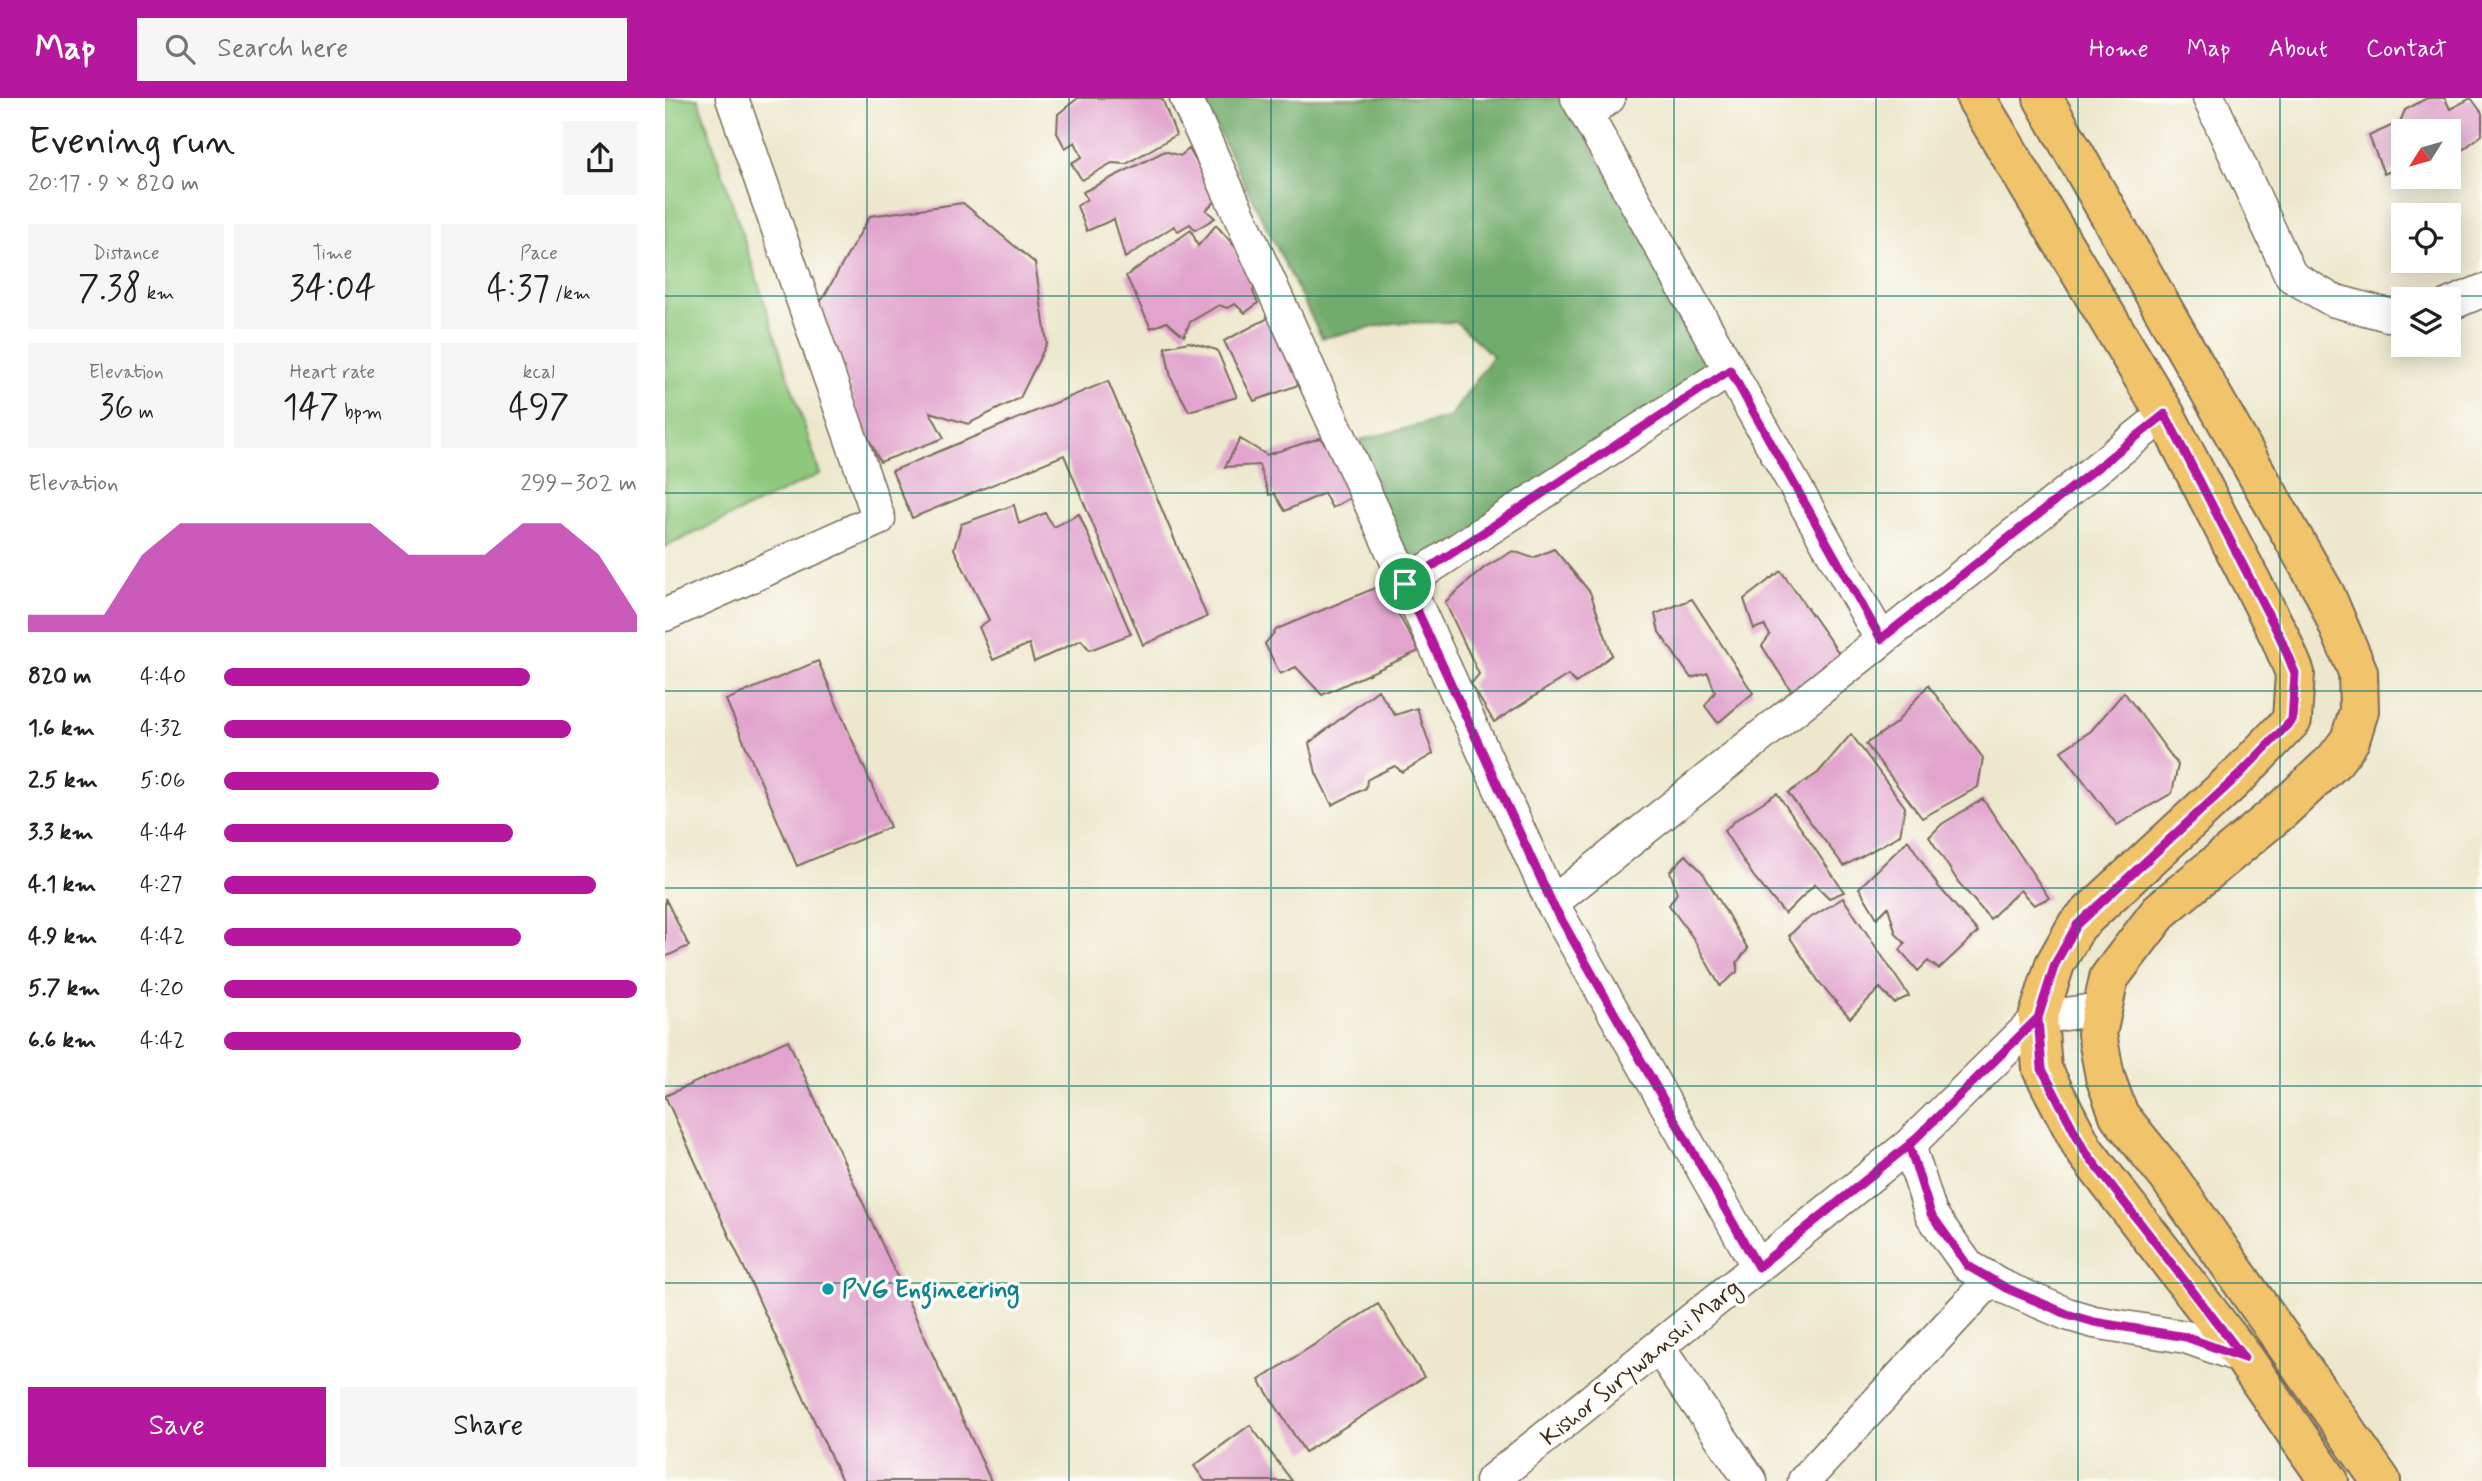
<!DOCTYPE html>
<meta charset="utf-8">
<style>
:root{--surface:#fff;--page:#f6f6f6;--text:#202124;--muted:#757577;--accent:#b5179e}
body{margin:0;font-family:Mynerve,sans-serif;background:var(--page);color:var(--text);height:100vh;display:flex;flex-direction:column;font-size:26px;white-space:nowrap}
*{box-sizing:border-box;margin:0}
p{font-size:23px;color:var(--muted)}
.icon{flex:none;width:38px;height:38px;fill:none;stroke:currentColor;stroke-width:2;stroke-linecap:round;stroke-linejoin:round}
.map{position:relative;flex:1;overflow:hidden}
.details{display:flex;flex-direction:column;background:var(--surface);width:665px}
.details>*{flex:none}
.needle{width:46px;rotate:233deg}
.fabs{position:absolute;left:1726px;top:21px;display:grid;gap:14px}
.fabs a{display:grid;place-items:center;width:70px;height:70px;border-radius:0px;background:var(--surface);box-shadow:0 4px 18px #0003;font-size:35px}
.pin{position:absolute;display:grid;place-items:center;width:60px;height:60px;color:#fff;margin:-30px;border:4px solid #fff;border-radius:50%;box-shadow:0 2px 7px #0007}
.round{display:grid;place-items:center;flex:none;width:74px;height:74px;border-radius:0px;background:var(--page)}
.headline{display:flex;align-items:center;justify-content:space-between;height:119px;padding:0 28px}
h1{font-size:38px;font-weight:600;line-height:52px}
.figures{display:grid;grid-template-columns:repeat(3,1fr);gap:10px;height:119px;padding:7px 28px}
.figures div{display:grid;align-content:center;border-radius:0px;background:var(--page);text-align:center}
.figures b{font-size:35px;font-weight:600}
.figures small{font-size:19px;font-weight:400}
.figures p{font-size:19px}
.chart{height:196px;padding:14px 28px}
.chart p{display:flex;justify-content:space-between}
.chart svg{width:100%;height:126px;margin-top:7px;fill:var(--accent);opacity:.7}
.action{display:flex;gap:14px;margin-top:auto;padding:14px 28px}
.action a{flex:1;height:80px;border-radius:0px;background:var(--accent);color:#fff;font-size:28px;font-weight:600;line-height:80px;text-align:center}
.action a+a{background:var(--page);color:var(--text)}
ul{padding:0 28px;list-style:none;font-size:23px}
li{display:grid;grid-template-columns:112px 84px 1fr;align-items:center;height:52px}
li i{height:18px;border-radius:9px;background:var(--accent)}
header{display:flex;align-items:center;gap:42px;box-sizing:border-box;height:98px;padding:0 35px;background:var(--accent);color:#fff}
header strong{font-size:33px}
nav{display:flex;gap:38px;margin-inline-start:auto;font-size:24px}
.search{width:490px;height:63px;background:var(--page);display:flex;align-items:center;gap:18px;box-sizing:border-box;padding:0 24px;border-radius:0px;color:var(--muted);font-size:26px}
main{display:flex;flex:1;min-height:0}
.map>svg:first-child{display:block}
</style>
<header>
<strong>Map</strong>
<div class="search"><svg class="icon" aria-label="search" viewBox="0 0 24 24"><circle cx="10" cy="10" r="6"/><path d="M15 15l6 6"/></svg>Search here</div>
<nav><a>Home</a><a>Map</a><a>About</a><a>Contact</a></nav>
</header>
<main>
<section class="details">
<div class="headline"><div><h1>Evening run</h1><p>20:17 · 9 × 820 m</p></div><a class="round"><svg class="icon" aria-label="share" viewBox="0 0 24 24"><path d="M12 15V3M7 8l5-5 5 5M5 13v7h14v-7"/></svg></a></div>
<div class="figures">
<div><p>Distance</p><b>7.38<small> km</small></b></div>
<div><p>Time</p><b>34:04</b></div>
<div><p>Pace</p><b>4:37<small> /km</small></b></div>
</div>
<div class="figures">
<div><p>Elevation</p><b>36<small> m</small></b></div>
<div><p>Heart rate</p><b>147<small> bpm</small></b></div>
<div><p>kcal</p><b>497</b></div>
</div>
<div class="chart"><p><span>Elevation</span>299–302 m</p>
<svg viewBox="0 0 160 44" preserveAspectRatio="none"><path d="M0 44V38L10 38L20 38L30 17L40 6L50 6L60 6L70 6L80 6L90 6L100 17L110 17L120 17L130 6L140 6L150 17L160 38V44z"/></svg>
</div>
<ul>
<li><b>820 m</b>4:40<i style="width:74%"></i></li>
<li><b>1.6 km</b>4:32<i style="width:84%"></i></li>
<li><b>2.5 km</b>5:06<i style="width:52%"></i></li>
<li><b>3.3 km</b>4:44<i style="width:70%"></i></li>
<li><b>4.1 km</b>4:27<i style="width:90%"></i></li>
<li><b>4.9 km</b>4:42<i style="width:72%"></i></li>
<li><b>5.7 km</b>4:20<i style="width:100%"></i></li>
<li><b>6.6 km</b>4:42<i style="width:72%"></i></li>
</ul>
<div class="action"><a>Save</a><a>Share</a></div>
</section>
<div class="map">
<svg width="1817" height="1383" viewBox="0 0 1817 1383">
<rect width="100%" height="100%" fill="#fdfcf7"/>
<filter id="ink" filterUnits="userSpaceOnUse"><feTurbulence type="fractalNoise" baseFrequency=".0143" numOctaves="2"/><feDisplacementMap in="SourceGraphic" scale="14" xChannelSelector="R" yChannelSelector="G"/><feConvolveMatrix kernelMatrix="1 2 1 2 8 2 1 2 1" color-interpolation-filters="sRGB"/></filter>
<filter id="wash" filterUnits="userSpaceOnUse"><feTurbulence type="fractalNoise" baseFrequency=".00686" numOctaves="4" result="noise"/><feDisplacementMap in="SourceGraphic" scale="28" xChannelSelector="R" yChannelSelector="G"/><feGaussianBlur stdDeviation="1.57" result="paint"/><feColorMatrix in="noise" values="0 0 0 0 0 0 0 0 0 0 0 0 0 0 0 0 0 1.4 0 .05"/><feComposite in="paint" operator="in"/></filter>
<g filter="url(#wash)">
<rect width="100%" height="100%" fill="#ede8cd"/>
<path fill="#8dc87c" stroke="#64794d" stroke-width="2" d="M0,0h33l122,376 -155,73z"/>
<path fill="#72ac6c" stroke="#566b45" stroke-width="2" d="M537,0h361l158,277 -311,194 -50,-129 90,-23 43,-61 -37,-34 -62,1 -72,15z"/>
<g id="blocks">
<path fill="#e2a4ce" d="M413,0h84l14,37 -50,29 -14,-1 -30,17 -11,-17 11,-6 -7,-15 -10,6 -8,-15 1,-19z
M1762,0h18l5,11 21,-11 11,15v22l-34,26v-30h-45v35l-19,8 -15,-38 31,-14 5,-12z
M524,51l29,50 -12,11 9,8 -20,12 -5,-6 -12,7 -4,-5 -49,32 -11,-39 -27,12 -10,-25 10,-7 -4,-7 82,-41 15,5z
M298,105l72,60 12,80 -27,55 -52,26 -38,-12 14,26 -64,24 -18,-37 -42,-122 50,-87z
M551,127l43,49 -6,18 5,11 -13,10 -10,-9 -8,4 -8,-3 -29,17 -6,14 -17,-14 -16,6 -25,-52 65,-46 7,16z
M605,219l31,67 -47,17 -30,-60z
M524,244l28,8 20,47 -48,14 -18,-33 -6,-31z
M443,283l99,236 -64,28 -79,-190 -152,63 -20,-47z
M655,340l6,7 11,-4 18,54 -23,13 -8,-15 -39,18 -11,-18 -5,2 -10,-30 -34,2 15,-28 27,16z
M349,407l5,19 26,-11 9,14 25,-13 52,120 -41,16 -9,-10 -47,22 -5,-18 -36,16 -14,-33 10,-7 -35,-71 7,-25z
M889,451l36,43 22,63 -36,28 -8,-8 -74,47 -23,-38 8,-10 -34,-72 40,-35 28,-16 20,7z
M1116,473l62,88 -49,36 -32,-49 8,-11 -6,-10 -10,4 -10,-30z
M717,487l37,66 -97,44 -26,-28 -16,7 -15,-30 12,-15z
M1027,501l61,94 -35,30 -13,-17 10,-14 -7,-19 -17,5 -32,-46 -4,-18z
M153,563l72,166 -93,39 -71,-166z
M1263,587l55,73 -5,29 -56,31 -56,-74 30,-21z
M713,592l17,25 22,-7 16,46 -31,18 -7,-6 -21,10 -7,4 -1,8 -34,17 -16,-32 -7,-30z
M1459,594l54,73 -6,28 -55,32 -56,-74 30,-20z
M1186,636l54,73 -5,28 -56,31 -56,-73 30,-20z
M1112,695l67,99 -15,6 -14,-14 -30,30 -31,-37 -30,-46 13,-12z
M1318,701l66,99 -15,7 -14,-15 -30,29 -31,-36 -30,-46 13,-13z
M1243,742l30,46 40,46 -39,37 -11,-8 -10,10 -18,-21 5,-7 -9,-9 -8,-27 -11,11 -18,-30z
M1021,757l17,18 45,76 -11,13v10l-17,14 -27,-48 -24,-33 8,-12 -7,-22z
M0,800l24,48 -24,11z
M1178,800l66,98 -15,7 -14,-15 -30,30 -31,-36 -30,-46 13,-13z
M123,942l203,441h-149l-177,-385z
M713,1206l46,73 -119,75 -46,-72z
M585,1327l42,56h-87l-11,-15z"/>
</g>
</g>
<g filter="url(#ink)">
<use href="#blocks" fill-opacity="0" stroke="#796c5b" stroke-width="2"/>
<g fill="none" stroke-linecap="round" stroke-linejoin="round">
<defs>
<path id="minor" d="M521,0l366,805 206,364
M912,0l304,541
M1544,0l82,178 41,24 56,15h15
M921,16l23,-16
M1783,207l34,-14
M740,486l325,-214
M0,517l214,-96 -147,-421
M887,805l613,-489
M1244,1047l22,69 37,52 38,22 61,26 27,8 92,15 58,21
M993,1249l93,134
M826,1383l418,-336 129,-127 62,-9
M1139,1383l187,-202"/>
<path id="major" d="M1311,0l189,316 115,223 15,36 -3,47 -53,55 -162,150 -22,39 -17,54 4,51 42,81 160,208 85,123
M1378,0l282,496 33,78 1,39 -9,29 -15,20 -52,49 -122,101 -52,68 -12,56 8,43 14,38 49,61 213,305"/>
</defs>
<use href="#minor" stroke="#796c5b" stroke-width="35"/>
<use href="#major" stroke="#796c5b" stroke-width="42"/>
<use href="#minor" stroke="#fff" stroke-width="32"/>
<use href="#major" stroke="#f1c36a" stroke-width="38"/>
</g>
</g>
<g fill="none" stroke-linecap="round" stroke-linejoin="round" filter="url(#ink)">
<defs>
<path id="route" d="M740,486l147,319 206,364 151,-122 129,-127 4,51 42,81 160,208 -58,-21 -92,-15 -27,-8 -61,-26 -38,-22 -37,-52 -22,-69 129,-127 17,-54 22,-39 162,-150 53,-55 3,-47 -15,-36 -115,-223 -284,225 -151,-269 -325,214"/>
</defs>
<use href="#route" stroke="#fff" stroke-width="14"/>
<use href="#route" stroke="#b5179e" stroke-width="9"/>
</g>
<path fill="none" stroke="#0f766e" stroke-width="2" stroke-opacity="0.55" d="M202,0v1383M404,0v1383M606,0v1383M808,0v1383M1009,0v1383M1211,0v1383M1413,0v1383M1615,0v1383M0,198h1817M0,395h1817M0,593h1817M0,790h1817M0,988h1817M0,1185h1817"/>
<circle fill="#0f9aa8" stroke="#fdfcf7" stroke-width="2.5" cx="163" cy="1191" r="7"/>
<g text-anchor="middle" stroke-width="7" stroke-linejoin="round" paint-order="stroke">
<g font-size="24" font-weight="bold" fill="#0d838f" stroke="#fdfcf7" text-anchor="start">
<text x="177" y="1199">PVG Engineering</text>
</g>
<g font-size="24" fill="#3b2a1e" stroke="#fdfcf7">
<text transform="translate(975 1264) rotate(-39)" y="8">Kishor Surywanshi Marg</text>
</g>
</g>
</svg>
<div class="fabs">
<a><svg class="needle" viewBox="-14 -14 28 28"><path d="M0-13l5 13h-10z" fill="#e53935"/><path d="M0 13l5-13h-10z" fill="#757577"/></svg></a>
<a><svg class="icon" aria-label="locate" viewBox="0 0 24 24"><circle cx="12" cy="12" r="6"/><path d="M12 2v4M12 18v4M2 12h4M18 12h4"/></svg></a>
<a><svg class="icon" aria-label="layers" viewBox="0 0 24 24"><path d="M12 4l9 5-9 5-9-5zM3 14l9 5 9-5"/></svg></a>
</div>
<div class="pin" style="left:740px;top:486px;background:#1e9e55"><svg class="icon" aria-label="arrive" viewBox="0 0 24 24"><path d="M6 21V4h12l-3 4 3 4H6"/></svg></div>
</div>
</main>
